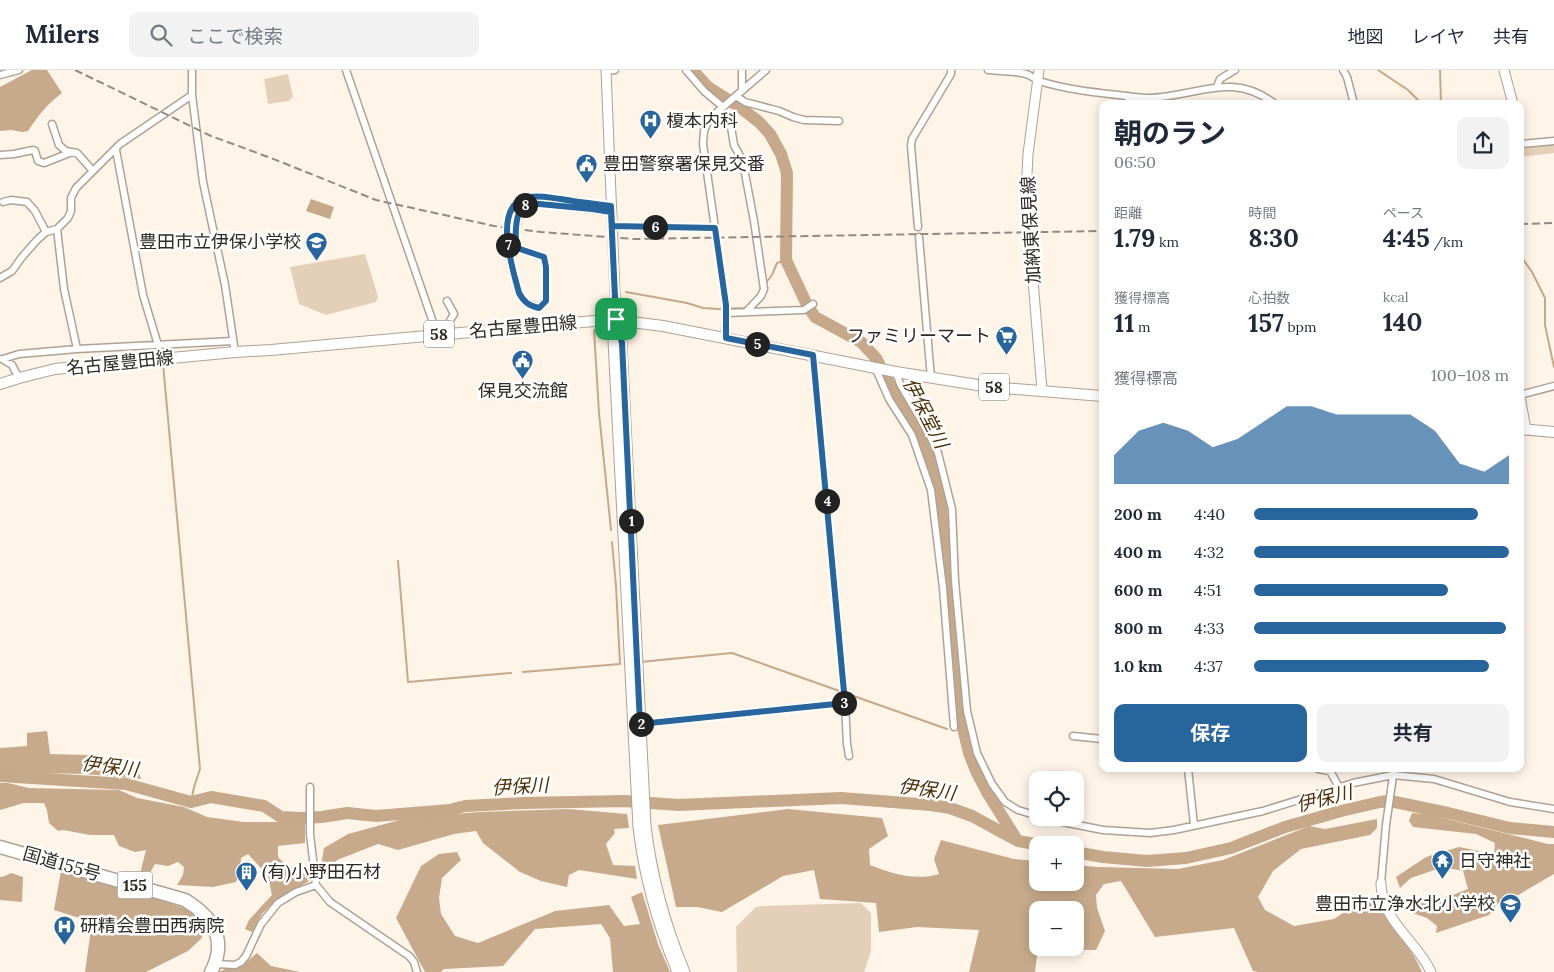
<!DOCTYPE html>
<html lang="ja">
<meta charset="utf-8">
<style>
:root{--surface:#fff;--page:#f2f2f3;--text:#1f2937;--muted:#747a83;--line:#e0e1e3;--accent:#28659c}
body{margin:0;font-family:Lora,"Noto Sans JP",serif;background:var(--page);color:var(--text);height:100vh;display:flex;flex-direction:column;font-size:19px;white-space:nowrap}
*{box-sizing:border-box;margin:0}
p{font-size:16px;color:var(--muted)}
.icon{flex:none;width:28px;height:28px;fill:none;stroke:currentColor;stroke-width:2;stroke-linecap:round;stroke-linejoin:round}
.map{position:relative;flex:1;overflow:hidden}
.details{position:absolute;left:1099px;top:30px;width:425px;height:672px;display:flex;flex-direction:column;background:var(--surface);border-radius:10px;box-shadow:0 2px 12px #0003}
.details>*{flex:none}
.tools{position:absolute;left:1029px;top:701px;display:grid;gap:10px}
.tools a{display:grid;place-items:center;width:55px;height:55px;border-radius:10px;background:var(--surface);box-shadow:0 2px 12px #0003;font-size:25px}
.pin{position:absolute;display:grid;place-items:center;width:42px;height:42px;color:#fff;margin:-21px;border-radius:10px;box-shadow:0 2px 8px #0006}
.km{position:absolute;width:25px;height:25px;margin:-12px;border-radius:50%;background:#222;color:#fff;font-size:14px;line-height:25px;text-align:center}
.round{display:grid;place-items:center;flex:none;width:52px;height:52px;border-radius:10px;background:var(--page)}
.summary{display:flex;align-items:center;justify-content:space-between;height:85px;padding:0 15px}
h1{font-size:28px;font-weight:700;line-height:38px}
.figures{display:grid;grid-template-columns:repeat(3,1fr);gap:8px;height:85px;padding:5px 15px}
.figures div{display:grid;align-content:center}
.figures b{font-size:25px;font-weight:700}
.figures small{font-size:14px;font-weight:400}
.figures p{font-size:14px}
.chart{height:140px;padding:10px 15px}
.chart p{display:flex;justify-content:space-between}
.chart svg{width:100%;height:90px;margin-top:5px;fill:var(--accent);opacity:.7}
.primary-button{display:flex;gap:10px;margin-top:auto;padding:10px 15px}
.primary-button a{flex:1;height:58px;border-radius:10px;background:var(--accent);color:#fff;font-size:20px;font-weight:700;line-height:58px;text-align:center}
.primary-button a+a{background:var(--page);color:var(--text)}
ul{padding:0 15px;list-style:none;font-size:16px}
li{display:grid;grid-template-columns:80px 60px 1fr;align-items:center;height:38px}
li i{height:12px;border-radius:6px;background:var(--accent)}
header{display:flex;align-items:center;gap:30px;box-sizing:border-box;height:70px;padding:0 25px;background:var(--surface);border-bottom:1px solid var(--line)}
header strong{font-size:24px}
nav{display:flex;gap:28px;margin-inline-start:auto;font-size:18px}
.search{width:350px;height:45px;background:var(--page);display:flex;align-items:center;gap:12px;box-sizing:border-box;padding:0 18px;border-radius:10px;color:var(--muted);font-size:19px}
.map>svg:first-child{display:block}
</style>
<header>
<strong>Milers</strong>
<div class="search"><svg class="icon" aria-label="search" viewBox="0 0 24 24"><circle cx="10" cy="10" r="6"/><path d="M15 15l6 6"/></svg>ここで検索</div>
<nav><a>地図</a><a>レイヤ</a><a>共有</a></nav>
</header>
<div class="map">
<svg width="1554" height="902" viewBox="0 0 1554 902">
<rect width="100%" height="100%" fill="#fff4e8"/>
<path fill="#e4cfb9" d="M288,4l5,23 -4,4 -21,3 -4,-25z
M1554,73v10l-34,4 1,-10z
M365,184l13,43 -2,5 -50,13 -27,-11 -9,-37z
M861,833l10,10v38l-7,21h-127l-1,-45 20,-20 7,-1z"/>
<path fill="#c7aa8b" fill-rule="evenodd" d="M32,0h15l15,23c-16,12 -23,22 -34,38l-6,1 -11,-2 -11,1v-44z
M47,661l3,23 38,1 3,7 47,8 3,9 -56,-5 -85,-2v-24l27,-2v-13z
M0,713h8l21,5 90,2 18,8 47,9 23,10 37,5h43l18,2v19l-27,3v11l10,10 17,-1 6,14 -35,20 -14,14 -10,18 -7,-3 4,-9 23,-25 -4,-19 -20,-22 -7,4 -1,13 -4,11 -23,5 -36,-2 6,-10 1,-8 -6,-5 -10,4 -13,-2 -4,7 -1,8 -11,-1 7,-28 -11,2 -16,-6 -5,-11h-24l-27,-5 -5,1 -9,-8 -2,-13 -3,-7h-20l-24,7z
M568,739l59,5 2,14 -15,1 1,4 -9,11 7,21 22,1 2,13 -58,-9 -10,5 -2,12 -26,-6 -21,-9 -37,-29 -7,-12 -22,3 -56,16 -20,-6 -41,16 -9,12 -7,-6 3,-18 24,-14 59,-16 72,-6z
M788,739l94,9 6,18 -19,13 1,16c22,9 46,16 69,9l-5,-15 7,-19 73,19 23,2 1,21h37v-17l23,2 80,2 45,-9 86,-34 16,3 52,-10v9l-7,7 -69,14 -28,22 -15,26 7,13 29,16 40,-7 24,-16h17c16,23 36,43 47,69h-163l-6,-1 -19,-43 -79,9 -34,-56 -17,3 -8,11 1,13 8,23 -9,19 -58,-1 -3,23h-66l10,-42 -62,-3 -38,5 -3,-29 -56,-4 -6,-29 -31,6 -61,36 -25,-5h-21l-18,-82zM1038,840h37v38h-37z
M1412,743l14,1 122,30h6v30l-41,24 -16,6 -8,11 -53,18 1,-7 -10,-8 -20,-7 2,-9 41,-6 18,-7 -5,-18 -20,-4 -32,11 -11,10 -4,-11 30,-20 33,-10 35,7 1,-11 -19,-9 -63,-7 -4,-6z
M457,782l4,8 -19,18 -3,20 2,16 14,22 23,7 77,-32 54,-6 15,21 16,-2 -9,-27 11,-5 16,52 12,28h-57l-3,-34 -9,-14 -66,5 -32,37 -59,3 -3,3h-16l-29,-54 25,-52 18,-12z
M61,801l101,29c25,12 36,3 40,38l-14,13 -42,21h-61l7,-50 -38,-12z
M11,803l12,4 -1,25 -22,-2v-23l5,-1z
M257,883l14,13 29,6h-81l10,-5 13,-1z"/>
<path fill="#c6a98a" d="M311,129l23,8 -4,12 -24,-8z"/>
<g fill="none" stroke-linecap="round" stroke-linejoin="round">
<path stroke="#c6a98a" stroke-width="2" d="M1378,0l30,20 14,14
M1440,0l1,34
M1520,185l12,17 13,26v27l9,42
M765,214l7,-9 5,-12 9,-3
M626,222l61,11 16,5 15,1 26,-1 5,-3
M594,260l5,83 12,117
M163,294l37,405 -6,18 -3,15
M398,491l10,121 103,-9
M640,592l92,-9 215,76
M523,602l97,-8 -4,-78 -4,-44"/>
<path stroke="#c6a98a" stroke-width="12" d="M694,0l2,4 12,13 33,21 18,14 11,12 11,20 6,19 -1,87 21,45 8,12 46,25 15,16 17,34 15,22 19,35 10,32 4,24 10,126 12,97 6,25 8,20 10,19 30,48
M0,706l126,8 65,18 20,-5 53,9 17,11 21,1 20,-1 25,-4 29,3 74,-6 15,-4 60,-3 99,-2 54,4 163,-7 90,7 19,3 22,8 46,25 23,4
M1075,782l28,5 44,4 39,-3 45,-10 54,-21 56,-16 39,-9 10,-1 58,12 62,15 44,4"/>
<defs>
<path id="street" d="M192,0v25l11,87 22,103 10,67
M346,0l91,264
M686,0l18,21 19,16
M742,0v21
M988,0c12,1 26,1 38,4 5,1 8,5 13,7 26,8 52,11 79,14 10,1 20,3 30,3 48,-1 84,-28 127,6
M1343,0l4,7 7,27
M606,1l9,-1
M0,5l19,-5
M1218,14l2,-5 15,-9
M736,26l9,6 34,9 14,6 11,3 35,1
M1128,26l1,8
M718,41l13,16 3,18 7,13 2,5 11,58 10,68 -3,7 -15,16
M52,54l7,21 7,6 11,2 16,18
M1520,74l34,-3
M116,80l27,145 15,50
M0,85l14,-1 19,-4 2,1 3,10 6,2 28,-11
M3,132l8,-2 16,2 8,9 11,21
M611,137c-21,-3 -75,-16 -92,-6 -12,7 -12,27 -12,39 0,16 8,37 12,53 5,9 10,13 20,14l7,-6v-34l-2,-10 -27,-9 -2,-9 4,-28 4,-4 6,-4h10l72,9
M612,156l103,2
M918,157l-7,-81 1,-7 39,-65v-4
M57,159l7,60 13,60
M919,167l12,141
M0,208l12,-7 10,-14 16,-18 8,-7 11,-3 11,-11 3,-7v-13l5,-10 44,-44 72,-49
M447,231l7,13 -6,10 1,9
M726,243l78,-3 9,-6
M725,268l1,-33 -23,-161 1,-13 5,-12 57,-49
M813,285l32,348 2,41 2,12
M2,289l10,6 7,13
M3,289l16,-5 58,-5 156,-8
M875,297l14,32 23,36 19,55 12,98 11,139
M896,302l4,12 27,46 11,23 14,56 3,72 12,130 10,42 15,31 13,18 13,8 20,6
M1520,325l34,-9
M640,654l205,-21
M1073,666l29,3
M1188,699l6,56
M1318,699l12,2 9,16
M310,717v47l6,51 14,17 79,54 5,6 3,10
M1042,748l61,12 47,3 24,-3 89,-19 90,-28 40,-8 41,4 76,23 44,7
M1381,813l5,-58 8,-56
M216,894l19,1 6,-3 5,-6 15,-32 17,-21 18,-11 20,-7"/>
<path id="secondary" d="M606,0l10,249 -3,22 25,486c6,52 19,97 39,145
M1039,0l-11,84 -2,41 16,195
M1504,0l9,34
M617,254l5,19 24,483c6,51 19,98 39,146
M1520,326l6,34
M1381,813c0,5 1,11 2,16 8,27 36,47 48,73"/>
<path id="primary" d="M0,314l19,-6 36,-9 180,-17 36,-2 345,-31 15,3 32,4 233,46 94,15 112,9
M1520,359l34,3"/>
<path id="highway" d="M0,777l185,53c28,17 43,40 26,72"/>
</defs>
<use href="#street" stroke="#afa295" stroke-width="9"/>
<use href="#secondary" stroke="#afa295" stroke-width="11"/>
<use href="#primary" stroke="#afa295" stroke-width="12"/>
<use href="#highway" stroke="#afa295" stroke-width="15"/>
<use href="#street" stroke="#fff" stroke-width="6"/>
<use href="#secondary" stroke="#fff" stroke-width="9"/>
<use href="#primary" stroke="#fff" stroke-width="10"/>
<use href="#highway" stroke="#fff" stroke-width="12"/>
<path stroke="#938b83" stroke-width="2" stroke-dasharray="8 4" stroke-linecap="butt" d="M75,0l136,66 60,22 105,42 118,26 47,6 93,7 468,-8
M1520,154l34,-1"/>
</g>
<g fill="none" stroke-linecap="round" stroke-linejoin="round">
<defs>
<path id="route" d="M616,249l6,24 18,381 205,-21 -32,-348 -87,-17v-33l-11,-77 -103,-2 -1,-20c-17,-2 -34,-4 -50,-7 -10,-1 -21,-4 -31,-2 -40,6 -17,72 -11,96 5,9 10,13 20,15l7,-7v-34l-2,-10 -27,-9c-2,-9 -2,-28 3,-37 1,-4 6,-6 9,-8l63,6 19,3 5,107"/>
</defs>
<use href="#route" stroke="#fff" stroke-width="10"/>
<use href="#route" stroke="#28659c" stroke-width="6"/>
</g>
<defs>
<symbol id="hospital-pin" viewBox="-11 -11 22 30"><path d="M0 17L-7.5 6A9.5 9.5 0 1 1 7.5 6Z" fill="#28659c" stroke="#fff"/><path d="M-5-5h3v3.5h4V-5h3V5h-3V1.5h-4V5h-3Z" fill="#fff"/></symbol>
<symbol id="civic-pin" viewBox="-11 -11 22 30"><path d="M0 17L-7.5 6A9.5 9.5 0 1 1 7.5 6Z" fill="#28659c" stroke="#fff"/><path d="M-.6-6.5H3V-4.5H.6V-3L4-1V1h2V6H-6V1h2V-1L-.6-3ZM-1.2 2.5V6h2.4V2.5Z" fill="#fff"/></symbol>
<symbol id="school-pin" viewBox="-11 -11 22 30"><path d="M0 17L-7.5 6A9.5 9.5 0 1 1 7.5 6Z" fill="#28659c" stroke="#fff"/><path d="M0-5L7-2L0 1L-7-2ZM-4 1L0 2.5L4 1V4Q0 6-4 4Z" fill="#fff"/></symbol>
<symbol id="supermarket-pin" viewBox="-11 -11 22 30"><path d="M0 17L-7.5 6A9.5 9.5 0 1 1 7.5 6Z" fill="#28659c" stroke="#fff"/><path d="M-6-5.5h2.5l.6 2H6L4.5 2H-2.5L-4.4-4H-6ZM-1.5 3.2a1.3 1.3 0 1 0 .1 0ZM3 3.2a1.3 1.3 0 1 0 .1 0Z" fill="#fff"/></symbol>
<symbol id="temple-pin" viewBox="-11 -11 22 30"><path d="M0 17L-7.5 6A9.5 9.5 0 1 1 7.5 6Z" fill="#28659c" stroke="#fff"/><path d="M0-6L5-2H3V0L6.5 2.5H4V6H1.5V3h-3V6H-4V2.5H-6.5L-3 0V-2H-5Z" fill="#fff"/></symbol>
<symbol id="building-pin" viewBox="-11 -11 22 30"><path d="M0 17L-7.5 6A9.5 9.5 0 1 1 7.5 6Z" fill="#28659c" stroke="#fff"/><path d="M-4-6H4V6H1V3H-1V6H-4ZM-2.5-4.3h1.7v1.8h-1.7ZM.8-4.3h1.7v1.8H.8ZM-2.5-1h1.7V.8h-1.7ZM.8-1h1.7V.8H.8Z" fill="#fff"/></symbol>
</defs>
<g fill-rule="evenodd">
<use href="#hospital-pin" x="638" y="38" width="25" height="34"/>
<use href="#civic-pin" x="574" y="82" width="25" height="34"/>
<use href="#school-pin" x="304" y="160" width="25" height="34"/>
<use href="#supermarket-pin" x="994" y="254" width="25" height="34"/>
<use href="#civic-pin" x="510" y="278" width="25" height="34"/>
<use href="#temple-pin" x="1430" y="778" width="25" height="34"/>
<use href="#building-pin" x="234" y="790" width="25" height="34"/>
<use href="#school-pin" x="1498" y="822" width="25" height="34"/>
<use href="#hospital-pin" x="52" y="844" width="25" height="34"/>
</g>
<g text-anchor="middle" stroke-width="5" stroke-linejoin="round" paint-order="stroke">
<g fill="#fff" stroke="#6d6966" stroke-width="1">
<rect x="424" y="250.5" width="30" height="27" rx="4"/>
<rect x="979" y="303.5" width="30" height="27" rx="4"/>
<rect x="117.5" y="801.5" width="35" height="27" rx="4"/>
</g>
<g font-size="16" font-weight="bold" fill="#2e2924">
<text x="439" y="270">58</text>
<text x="994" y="323">58</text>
<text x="135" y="821">155</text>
</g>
<g font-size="18" fill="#2e2924" stroke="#fff" text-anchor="start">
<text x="666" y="57">榎本内科</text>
<text x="603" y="100">豊田警察署保見交番</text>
<text x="301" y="178" text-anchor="end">豊田市立伊保小学校</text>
<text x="991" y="272" text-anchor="end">ファミリーマート</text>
<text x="523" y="327" text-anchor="middle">保見交流館</text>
<text x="1459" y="797">日守神社</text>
<text x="262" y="808">(有)小野田石材</text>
<text x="1495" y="840" text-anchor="end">豊田市立浄水北小学校</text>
<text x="80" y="862">研精会豊田西病院</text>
</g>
<g font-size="18" fill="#2e2924" stroke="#fff">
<text transform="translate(1031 160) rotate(-93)" y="6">加納東保見線</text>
<text transform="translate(523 257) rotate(-5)" y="6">名古屋豊田線</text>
<text transform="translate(120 293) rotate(-6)" y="6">名古屋豊田線</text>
<text transform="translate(62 794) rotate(16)" y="6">国道155号</text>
</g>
<g font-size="19" font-style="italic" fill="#4f3109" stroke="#fff">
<text transform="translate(926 343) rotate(63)" y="7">伊保堂川</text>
<text transform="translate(110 696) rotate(7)" y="7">伊保川</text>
<text transform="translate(520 716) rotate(-3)" y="7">伊保川</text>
<text transform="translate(927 719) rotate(8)" y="7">伊保川</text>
<text transform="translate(1324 728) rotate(-14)" y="7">伊保川</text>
</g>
</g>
</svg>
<div class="tools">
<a><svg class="icon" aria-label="locate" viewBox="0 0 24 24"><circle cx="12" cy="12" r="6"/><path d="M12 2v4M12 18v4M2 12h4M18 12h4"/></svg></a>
<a>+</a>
<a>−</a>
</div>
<div class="pin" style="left:616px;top:249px;background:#1e9e55"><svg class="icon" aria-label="arrive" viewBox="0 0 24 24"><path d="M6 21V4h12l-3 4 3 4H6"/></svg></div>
<b class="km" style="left:631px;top:451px">1</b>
<b class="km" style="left:641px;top:654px">2</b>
<b class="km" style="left:844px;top:633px">3</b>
<b class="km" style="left:827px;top:431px">4</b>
<b class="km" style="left:757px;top:274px">5</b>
<b class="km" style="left:655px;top:157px">6</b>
<b class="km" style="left:508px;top:175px">7</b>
<b class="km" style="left:525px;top:135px">8</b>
<section class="details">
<div class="summary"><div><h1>朝のラン</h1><p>06:50</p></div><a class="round"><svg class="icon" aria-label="share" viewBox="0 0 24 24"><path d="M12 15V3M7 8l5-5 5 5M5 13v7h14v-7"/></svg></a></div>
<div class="figures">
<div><p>距離</p><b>1.79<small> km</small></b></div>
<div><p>時間</p><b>8:30</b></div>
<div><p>ペース</p><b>4:45<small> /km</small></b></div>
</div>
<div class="figures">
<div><p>獲得標高</p><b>11<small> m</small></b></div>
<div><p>心拍数</p><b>157<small> bpm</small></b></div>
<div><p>kcal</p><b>140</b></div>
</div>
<div class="chart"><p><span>獲得標高</span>100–108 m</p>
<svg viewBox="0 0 160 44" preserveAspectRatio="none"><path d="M0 44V30L10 18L20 14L30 18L40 26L50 22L60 14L70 6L80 6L90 10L100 10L110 10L120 10L130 18L140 34L150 38L160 30V44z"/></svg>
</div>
<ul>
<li><b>200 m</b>4:40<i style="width:88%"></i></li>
<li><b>400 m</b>4:32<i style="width:100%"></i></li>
<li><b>600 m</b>4:51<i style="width:76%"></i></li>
<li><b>800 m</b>4:33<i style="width:99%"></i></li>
<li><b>1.0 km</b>4:37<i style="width:92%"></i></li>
</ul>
<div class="primary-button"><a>保存</a><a>共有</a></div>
</section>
</div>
